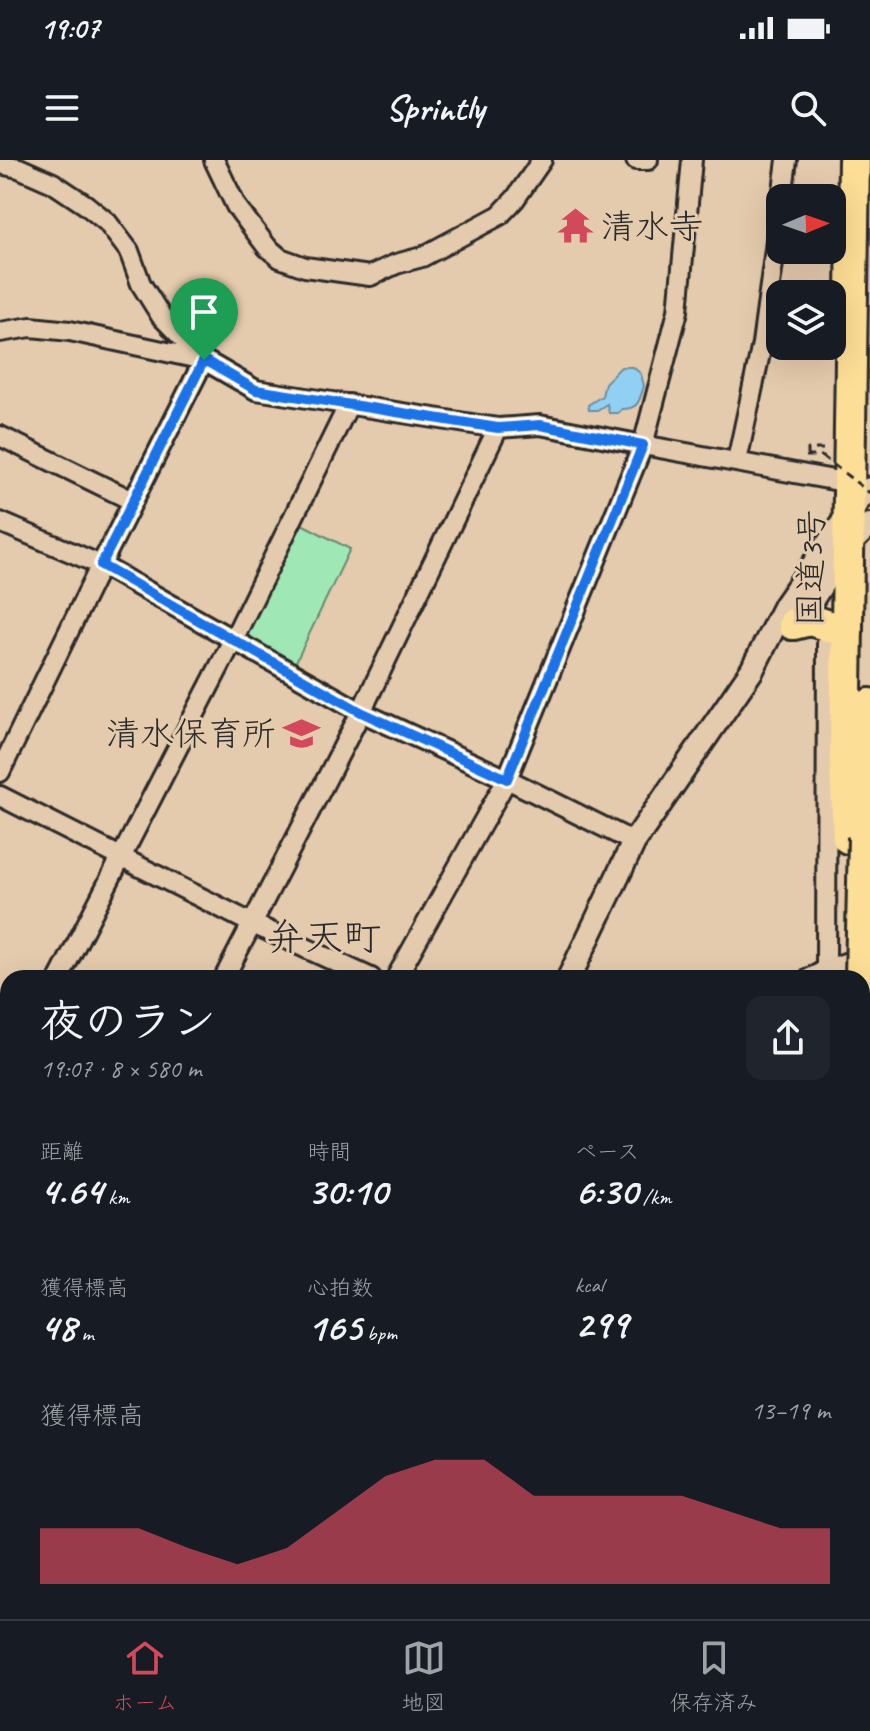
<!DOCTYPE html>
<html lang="ja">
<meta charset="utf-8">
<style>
:root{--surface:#171b24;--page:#20242c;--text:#f1f3f6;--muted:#9ea1a6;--line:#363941;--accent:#d1495b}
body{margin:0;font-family:Caveat,"Klee One",sans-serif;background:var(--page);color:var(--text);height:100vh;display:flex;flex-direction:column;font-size:30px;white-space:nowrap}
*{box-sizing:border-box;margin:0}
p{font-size:26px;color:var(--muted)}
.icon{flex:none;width:44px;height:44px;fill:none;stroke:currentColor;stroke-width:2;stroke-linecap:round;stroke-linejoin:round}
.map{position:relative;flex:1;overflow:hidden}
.details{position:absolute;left:0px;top:810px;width:870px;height:650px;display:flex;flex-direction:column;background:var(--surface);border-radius:24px 24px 0 0;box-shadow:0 8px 32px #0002}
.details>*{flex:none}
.needle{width:52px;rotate:88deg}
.buttons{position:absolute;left:766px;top:24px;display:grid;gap:16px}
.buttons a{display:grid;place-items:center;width:80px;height:80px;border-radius:16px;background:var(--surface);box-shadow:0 8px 32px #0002;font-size:40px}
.pin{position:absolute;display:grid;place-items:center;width:68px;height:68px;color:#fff;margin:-82px -34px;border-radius:50% 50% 50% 0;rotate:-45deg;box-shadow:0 0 8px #0007}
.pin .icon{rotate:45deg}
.round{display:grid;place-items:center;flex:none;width:84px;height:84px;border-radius:16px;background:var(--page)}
.headline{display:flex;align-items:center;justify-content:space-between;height:136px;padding:0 40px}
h1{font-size:44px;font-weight:700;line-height:60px}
.figures{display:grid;grid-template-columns:repeat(3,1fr);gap:12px;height:136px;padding:8px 40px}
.figures div{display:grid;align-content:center}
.figures b{font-size:40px;font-weight:700}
.figures small{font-size:22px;font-weight:400}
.figures p{font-size:22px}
.chart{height:224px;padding:16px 40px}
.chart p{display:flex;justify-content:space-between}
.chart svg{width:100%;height:144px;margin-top:8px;fill:var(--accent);opacity:.7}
.status{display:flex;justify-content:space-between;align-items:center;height:56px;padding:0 40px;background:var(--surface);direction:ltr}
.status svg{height:22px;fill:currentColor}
header{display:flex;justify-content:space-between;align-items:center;height:104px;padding:0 40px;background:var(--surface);font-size:36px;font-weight:700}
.tab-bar{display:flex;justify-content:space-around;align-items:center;height:112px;border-top:2px solid var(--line);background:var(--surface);font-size:22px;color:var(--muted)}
.tab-bar a{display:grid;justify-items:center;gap:4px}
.tab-bar .selected{color:var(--accent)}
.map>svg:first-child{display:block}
</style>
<div class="status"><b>19:07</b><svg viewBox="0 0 49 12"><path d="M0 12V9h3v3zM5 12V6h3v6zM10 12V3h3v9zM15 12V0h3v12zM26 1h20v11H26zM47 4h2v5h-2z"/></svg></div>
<header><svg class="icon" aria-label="menu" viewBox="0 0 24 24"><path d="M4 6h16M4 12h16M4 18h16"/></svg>Sprintly<svg class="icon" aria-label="search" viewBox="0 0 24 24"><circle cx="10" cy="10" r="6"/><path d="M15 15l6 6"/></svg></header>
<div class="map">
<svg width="870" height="1459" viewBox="0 0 870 1459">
<rect width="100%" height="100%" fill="#e5cbad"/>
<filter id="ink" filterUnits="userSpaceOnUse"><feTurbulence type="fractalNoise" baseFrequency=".0125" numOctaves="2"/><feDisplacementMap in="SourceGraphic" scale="16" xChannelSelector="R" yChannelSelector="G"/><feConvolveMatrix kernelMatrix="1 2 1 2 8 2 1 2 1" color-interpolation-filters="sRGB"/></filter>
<g filter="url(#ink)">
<path fill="#9fe8b6" stroke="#658a70" stroke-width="2" d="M298,362l52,27 -56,117 -48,-24 -2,-9z"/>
<path fill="#92d0f3" stroke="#698ea3" stroke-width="2" d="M621,207h12l8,7 3,12c-5,15 -5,23 -22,23l-4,4h-9l-2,-9 -10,6h-8l-1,-5 14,-9 3,-13z"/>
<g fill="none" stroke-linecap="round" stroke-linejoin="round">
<defs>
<path id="minor" d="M214,0l22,46 31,41 13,11 25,9 65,9 26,-12 26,-7 78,-42 15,-16 27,-39
M636,0h12
M0,4l19,4 34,15 33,22 21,17 22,29 12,33 20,32 43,44 52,30 242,38 42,-3 103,20 35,-134 14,-151
M782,38l5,-38
M0,172l31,-5 39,4 134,29
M0,276l133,65
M737,301l25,-117 18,-132
M0,362l101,43 260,147 146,67 127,63
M0,612l101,-207 103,-205
M0,636l251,127 120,55
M826,810l1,-327 20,-11
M59,818l174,-338 116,-236
M224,818l137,-266 137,-284
M396,818l111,-199 136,-334 212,39
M810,818l16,-8 41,-15
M862,870l8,-5
M0,937l8,-17
M0,1097l8,3
M868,1142h2
M862,1429l8,-15
M214,1452l3,3 94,-3
M327,1452v7
M458,1452v7
M705,1452v7
M146,1459l6,-7
M584,1459l1,-7"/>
<path id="tertiary" d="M791,468c28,-32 45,-77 79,-103
M569,818l65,-136 118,-172 33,-65 75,-107 10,-9
M13,1459l5,-7"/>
<path id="trunk" d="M794,464l16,-4 37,12
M865,658l5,-114
M848,678l-3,-80 9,-598
M835,1459l1,-7"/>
</defs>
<use href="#minor" stroke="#2b2b2b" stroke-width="24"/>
<use href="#tertiary" stroke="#2b2b2b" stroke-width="28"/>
<use href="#trunk" stroke="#2b2b2b" stroke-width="36"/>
<path stroke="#2b2b2b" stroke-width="3" stroke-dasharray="8 6" stroke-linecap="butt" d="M806,296h16
M808,296v-7h18"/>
<use href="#minor" stroke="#e5cbad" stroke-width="18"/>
<use href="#tertiary" stroke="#e5cbad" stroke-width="22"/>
<use href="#trunk" stroke="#fdde96" stroke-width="30"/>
<defs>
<path id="rail" d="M862,823l8,-3
M862,838l8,-3
M88,1459l5,-7
M118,1459l6,-7"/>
</defs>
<use href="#rail" stroke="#2b2b2b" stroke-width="8"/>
<use href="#rail" stroke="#e5cbad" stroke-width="5" stroke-dasharray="15" stroke-linecap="butt"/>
<defs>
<path id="trunk-bridge" d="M861,818l3,-141"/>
</defs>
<use href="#trunk-bridge" stroke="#2b2b2b" stroke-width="36" stroke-linecap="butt"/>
<path stroke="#2b2b2b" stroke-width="3" stroke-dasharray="8 6" stroke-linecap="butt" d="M822,296l48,37"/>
<use href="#trunk-bridge" stroke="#fdde96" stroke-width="30"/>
</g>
</g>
<g fill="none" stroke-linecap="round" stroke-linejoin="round" filter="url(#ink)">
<defs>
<path id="route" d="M204,200l52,30 242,38 42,-3 103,20 -136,334 -146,-67 -260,-147z"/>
</defs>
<use href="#route" stroke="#fff" stroke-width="16"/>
<use href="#route" stroke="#1a73e8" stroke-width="10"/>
</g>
<defs>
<symbol id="temple-bare" viewBox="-9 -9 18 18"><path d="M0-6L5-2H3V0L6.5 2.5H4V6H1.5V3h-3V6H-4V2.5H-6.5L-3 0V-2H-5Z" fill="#d1495b" stroke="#e5cbad" stroke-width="2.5" paint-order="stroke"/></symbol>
<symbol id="school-bare" viewBox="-9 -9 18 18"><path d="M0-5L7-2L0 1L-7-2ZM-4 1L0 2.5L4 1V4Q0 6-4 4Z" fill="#d1495b" stroke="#e5cbad" stroke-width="2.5" paint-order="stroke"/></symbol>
</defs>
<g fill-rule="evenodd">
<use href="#temple-bare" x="550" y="40" width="51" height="51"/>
<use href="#school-bare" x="276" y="548" width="51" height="51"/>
</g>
<g text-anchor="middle" stroke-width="6" stroke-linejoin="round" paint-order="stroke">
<g font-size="34" fill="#2b2b2b" stroke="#e5cbad" text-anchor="start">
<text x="601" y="78">清水寺</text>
<text x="276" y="585" text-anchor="end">清水保育所</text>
</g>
<g font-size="34" fill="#2b2b2b" stroke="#e5cbad">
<text transform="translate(810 408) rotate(-89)" y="12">国道3号</text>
</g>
<g font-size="38" fill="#2b2b2b" stroke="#e5cbad">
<text x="324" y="790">弁天町</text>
</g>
</g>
</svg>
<div class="buttons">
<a><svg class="needle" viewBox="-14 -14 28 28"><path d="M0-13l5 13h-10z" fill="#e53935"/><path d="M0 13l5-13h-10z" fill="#9ea1a6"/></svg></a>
<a><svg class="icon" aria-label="layers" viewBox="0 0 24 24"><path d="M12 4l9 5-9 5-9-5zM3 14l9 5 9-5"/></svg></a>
</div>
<div class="pin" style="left:204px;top:200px;background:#1e9e55"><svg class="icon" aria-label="arrive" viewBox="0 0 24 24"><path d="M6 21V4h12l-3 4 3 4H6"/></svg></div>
<section class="details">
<div class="headline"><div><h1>夜のラン</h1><p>19:07 · 8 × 580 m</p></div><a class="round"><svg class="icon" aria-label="share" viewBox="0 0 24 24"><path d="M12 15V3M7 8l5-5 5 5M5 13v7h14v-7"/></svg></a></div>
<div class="figures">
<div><p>距離</p><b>4.64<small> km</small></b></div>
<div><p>時間</p><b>30:10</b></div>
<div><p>ペース</p><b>6:30<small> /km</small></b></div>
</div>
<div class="figures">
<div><p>獲得標高</p><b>48<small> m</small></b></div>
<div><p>心拍数</p><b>165<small> bpm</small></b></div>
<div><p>kcal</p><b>299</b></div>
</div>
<div class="chart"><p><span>獲得標高</span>13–19 m</p>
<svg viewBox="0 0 160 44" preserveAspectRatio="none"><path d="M0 44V27L10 27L20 27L30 33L40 38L50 33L60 22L70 11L80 6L90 6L100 17L110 17L120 17L130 17L140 22L150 27L160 27V44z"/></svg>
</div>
</section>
</div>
<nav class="tab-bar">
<a class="selected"><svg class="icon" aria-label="home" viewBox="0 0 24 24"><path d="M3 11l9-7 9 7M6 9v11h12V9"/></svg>ホーム</a>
<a><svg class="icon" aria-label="map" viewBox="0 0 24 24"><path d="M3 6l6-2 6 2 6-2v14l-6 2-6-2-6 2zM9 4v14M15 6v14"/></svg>地図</a>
<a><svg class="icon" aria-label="saved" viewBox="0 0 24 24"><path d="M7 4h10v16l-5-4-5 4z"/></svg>保存済み</a>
</nav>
